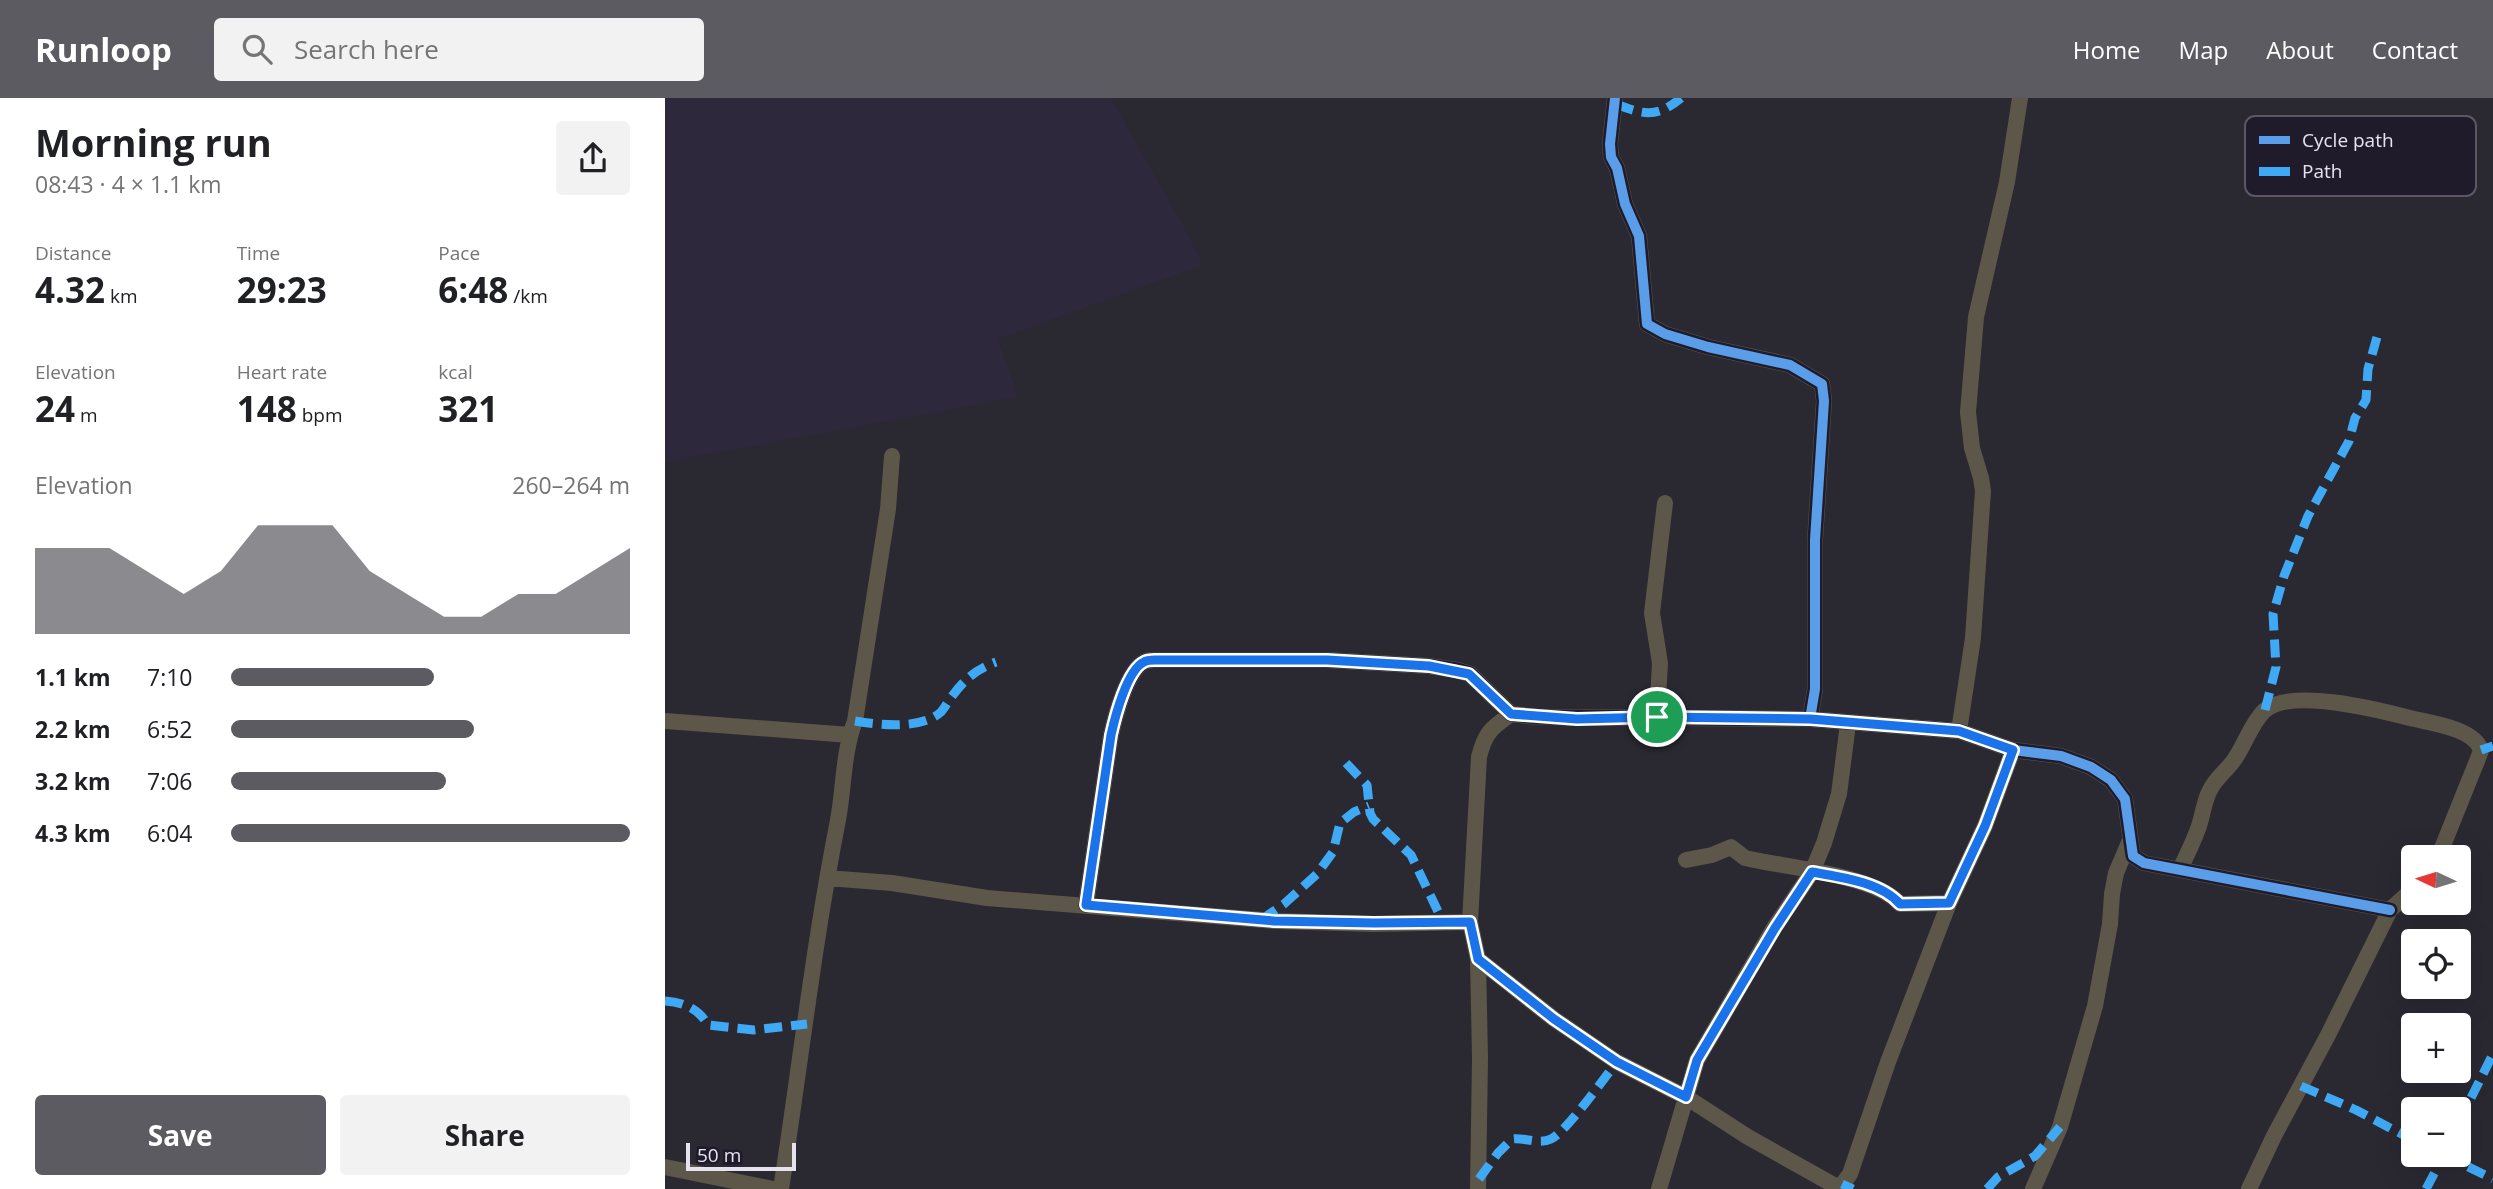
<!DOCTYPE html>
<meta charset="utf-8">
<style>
:root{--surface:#fff;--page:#f2f2f2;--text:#202124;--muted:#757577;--accent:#5b5b61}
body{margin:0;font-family:"Open Sans",sans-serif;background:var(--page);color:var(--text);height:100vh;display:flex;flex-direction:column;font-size:26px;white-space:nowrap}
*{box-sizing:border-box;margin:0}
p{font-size:23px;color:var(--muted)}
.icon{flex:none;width:38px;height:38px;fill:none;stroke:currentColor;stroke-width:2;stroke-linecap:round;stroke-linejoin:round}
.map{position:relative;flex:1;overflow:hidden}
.drawer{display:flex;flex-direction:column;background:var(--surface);width:665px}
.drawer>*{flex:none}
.needle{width:46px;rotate:274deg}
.tools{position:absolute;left:1736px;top:747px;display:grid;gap:14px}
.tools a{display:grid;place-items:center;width:70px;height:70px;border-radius:7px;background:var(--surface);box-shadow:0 7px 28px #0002;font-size:35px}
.scale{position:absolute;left:21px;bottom:18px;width:110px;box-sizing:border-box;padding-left:7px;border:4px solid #e6e3ee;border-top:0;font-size:19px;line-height:24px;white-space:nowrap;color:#e6e3ee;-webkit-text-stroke:5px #201b2b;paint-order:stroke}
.pin{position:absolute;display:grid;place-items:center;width:60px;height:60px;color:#fff;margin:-30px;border:4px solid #fff;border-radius:50%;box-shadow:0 2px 7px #0007}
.round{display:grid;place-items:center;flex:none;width:74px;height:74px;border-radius:7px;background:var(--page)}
.overview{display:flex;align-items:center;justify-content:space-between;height:119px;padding:0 35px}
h1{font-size:38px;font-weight:700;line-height:52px}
.metrics{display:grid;grid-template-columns:repeat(3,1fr);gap:10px;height:119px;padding:7px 35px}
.metrics div{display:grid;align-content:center}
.metrics b{font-size:35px;font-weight:700}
.metrics small{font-size:19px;font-weight:400}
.metrics p{font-size:19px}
.chart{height:196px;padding:14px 35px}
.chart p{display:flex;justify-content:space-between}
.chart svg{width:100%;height:126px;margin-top:7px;fill:var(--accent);opacity:.7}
.cta{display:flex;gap:14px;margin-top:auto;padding:14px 35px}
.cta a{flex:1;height:80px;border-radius:7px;background:var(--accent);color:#fff;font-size:28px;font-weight:700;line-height:80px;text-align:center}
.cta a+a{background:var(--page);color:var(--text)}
ul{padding:0 35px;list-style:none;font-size:23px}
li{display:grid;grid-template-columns:112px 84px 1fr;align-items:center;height:52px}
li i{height:18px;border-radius:9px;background:var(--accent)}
header{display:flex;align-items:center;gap:42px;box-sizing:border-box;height:98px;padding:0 35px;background:var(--accent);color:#fff}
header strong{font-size:33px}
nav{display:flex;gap:38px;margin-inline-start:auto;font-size:24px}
.search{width:490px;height:63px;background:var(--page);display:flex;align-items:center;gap:18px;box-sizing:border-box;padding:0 24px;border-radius:7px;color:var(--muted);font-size:26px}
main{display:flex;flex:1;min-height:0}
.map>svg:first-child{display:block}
</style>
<header>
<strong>Runloop</strong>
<div class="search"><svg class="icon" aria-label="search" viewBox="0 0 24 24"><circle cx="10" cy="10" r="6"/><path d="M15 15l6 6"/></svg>Search here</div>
<nav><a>Home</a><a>Map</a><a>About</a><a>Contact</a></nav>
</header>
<main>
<section class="drawer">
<div class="overview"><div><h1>Morning run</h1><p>08:43 · 4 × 1.1 km</p></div><a class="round"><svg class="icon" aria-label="share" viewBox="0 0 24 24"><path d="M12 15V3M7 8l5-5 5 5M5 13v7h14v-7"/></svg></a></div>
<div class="metrics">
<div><p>Distance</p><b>4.32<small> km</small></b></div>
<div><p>Time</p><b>29:23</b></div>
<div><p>Pace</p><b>6:48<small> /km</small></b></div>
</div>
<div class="metrics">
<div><p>Elevation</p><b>24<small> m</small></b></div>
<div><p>Heart rate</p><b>148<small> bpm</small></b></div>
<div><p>kcal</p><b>321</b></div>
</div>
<div class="chart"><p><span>Elevation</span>260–264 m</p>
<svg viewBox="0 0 160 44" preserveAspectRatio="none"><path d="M0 44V14L10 14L20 14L30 22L40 30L50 22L60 6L70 6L80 6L90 22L100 30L110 38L120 38L130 30L140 30L150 22L160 14V44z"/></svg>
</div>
<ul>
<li><b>1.1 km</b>7:10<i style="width:51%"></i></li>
<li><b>2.2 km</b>6:52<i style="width:61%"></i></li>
<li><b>3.2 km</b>7:06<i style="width:54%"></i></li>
<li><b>4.3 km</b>6:04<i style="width:100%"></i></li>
</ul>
<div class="cta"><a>Save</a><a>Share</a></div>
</section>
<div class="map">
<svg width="1828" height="1091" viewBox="0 0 1828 1091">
<rect width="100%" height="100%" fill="#2a2831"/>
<path fill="#2e283d" d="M0,0h446l72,127 20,40 -205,74 20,58 -353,65z"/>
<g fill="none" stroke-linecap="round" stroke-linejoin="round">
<path stroke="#5c5749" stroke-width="16" d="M950,0l-5,46 1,13 6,11 8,36 14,32 8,88 18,10 43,13 82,18 32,19 2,17 -9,139v149l-5,30
M992,619l3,-54 -8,-50 13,-110
M0,623l185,14
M1294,633l14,-93 10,-147 -2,-13 -9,-30 -4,-36 8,-95 31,-135 13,-84
M1021,762l26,-5 19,-8 14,11c38,9 131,17 155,46l49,-1
M1515,772c6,-14 14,-29 19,-44 4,-12 5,-25 11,-36 6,-13 19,-21 26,-33 10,-15 15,-33 28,-46 26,-24 115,-1 146,7 20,5 64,10 71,32l-2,6 -41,102
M162,780l65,5 95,15 287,23 100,3 96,-2
M421,807l25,-170c4,-18 16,-64 33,-73 3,-2 7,-2 11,-2h172l102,6 28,4 13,4 41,40 27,3 272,2 149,12 54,19 48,6 30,11 20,13 14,19 8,57 11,7 246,47
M813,861l76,60 63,43 69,35 62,40 91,51
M0,1069l108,22
M116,1091c19,-123 33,-247 57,-369 6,-32 5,-68 17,-99l33,-212 4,-53
M813,1091l2,-131 -2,-99 -8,-37 9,-165c6,-24 12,-29 32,-43
M994,1091l38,-129 77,-132 38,-56 12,-29 15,-49 9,-70
M1174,1091l11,-15 38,-112 61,-159 36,-77 28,-76
M1368,1091l27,-62 35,-121 15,-82 2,-30 4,-21 14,-33
M1584,1091l25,-53 54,-101 62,-125 23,-21"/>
<path stroke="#3fa9f5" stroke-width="9" stroke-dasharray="18 9" stroke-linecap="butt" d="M951,6c28,11 41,14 65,-6
M1600,612l11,-43 -3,-53 11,-38 24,-60 41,-75 6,-23 11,-18 2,-31 9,-32
M190,623c24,4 66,9 86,-9 3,-3 6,-9 9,-13 13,-18 24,-29 46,-37
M1816,652l12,-4
M681,665l21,22 3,28 3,6 38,36 32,67
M596,822l23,-16 33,-30 16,-22 7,-29 14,-11 15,-6
M0,903c18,1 34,8 43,24l46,5 53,-6
M1636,988l55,24 57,30
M1794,1024l34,-68
M1779,1057l49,24
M814,1081l19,-26 14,-14c12,-2 27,6 39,0 15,-7 53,-61 66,-77
M1177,1086l11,5
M1322,1091l11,-12 37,-21 25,-29
M1761,1091l18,-34"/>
<defs>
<path id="cycleway" d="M950,0l-5,46 1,13 6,11 8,36 14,32 8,88 18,10 43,13 82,18 32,19 2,17 -9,139v149l-5,30
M421,807l25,-170c4,-18 16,-64 33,-73 3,-2 7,-2 11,-2h172l102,6 28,4 13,4 41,40 27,3 272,2 149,12 54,19 48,6 30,11 20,13 14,19 8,57 11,7 246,47"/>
</defs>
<use href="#cycleway" stroke="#201b2b" stroke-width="15"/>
<use href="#cycleway" stroke="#5a9eea" stroke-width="10"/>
</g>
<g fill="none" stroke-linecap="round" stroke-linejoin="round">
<defs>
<path id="route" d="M490,562h172l102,6 40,8 42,40 66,5 80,-2 153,2 149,12 54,19 -28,76 -36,77 -49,1c-19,-22 -60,-27 -88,-32l-37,56 -78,132 -11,37 -69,-35 -63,-43 -76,-60 -8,-37 -96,1 -100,-2 -188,-16 25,-170c4,-18 16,-65 33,-73 3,-2 7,-2 11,-2z"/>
</defs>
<use href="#route" stroke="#fff" stroke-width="14"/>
<use href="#route" stroke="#1a73e8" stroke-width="9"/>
</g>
<rect x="1580" y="18" width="231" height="80" rx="10" fill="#201b2b" stroke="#5b5766" stroke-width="2"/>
<rect x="1594" y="38" width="31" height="8" fill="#5a9eea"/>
<rect x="1594" y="69" width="31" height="9" fill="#3fa9f5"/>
<g font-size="19" fill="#e6e3ee">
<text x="1637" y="49">Cycle path</text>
<text x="1637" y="80">Path</text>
</g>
</svg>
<div class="tools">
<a><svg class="needle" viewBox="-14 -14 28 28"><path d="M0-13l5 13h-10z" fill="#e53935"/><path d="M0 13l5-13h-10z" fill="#757577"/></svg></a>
<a><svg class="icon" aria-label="locate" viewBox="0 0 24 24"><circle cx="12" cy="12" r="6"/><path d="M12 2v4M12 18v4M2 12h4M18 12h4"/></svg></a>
<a>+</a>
<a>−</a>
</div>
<div class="scale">50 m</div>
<div class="pin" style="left:992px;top:619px;background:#1e9e55"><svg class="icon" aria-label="arrive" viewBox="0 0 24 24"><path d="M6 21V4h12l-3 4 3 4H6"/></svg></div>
</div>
</main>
